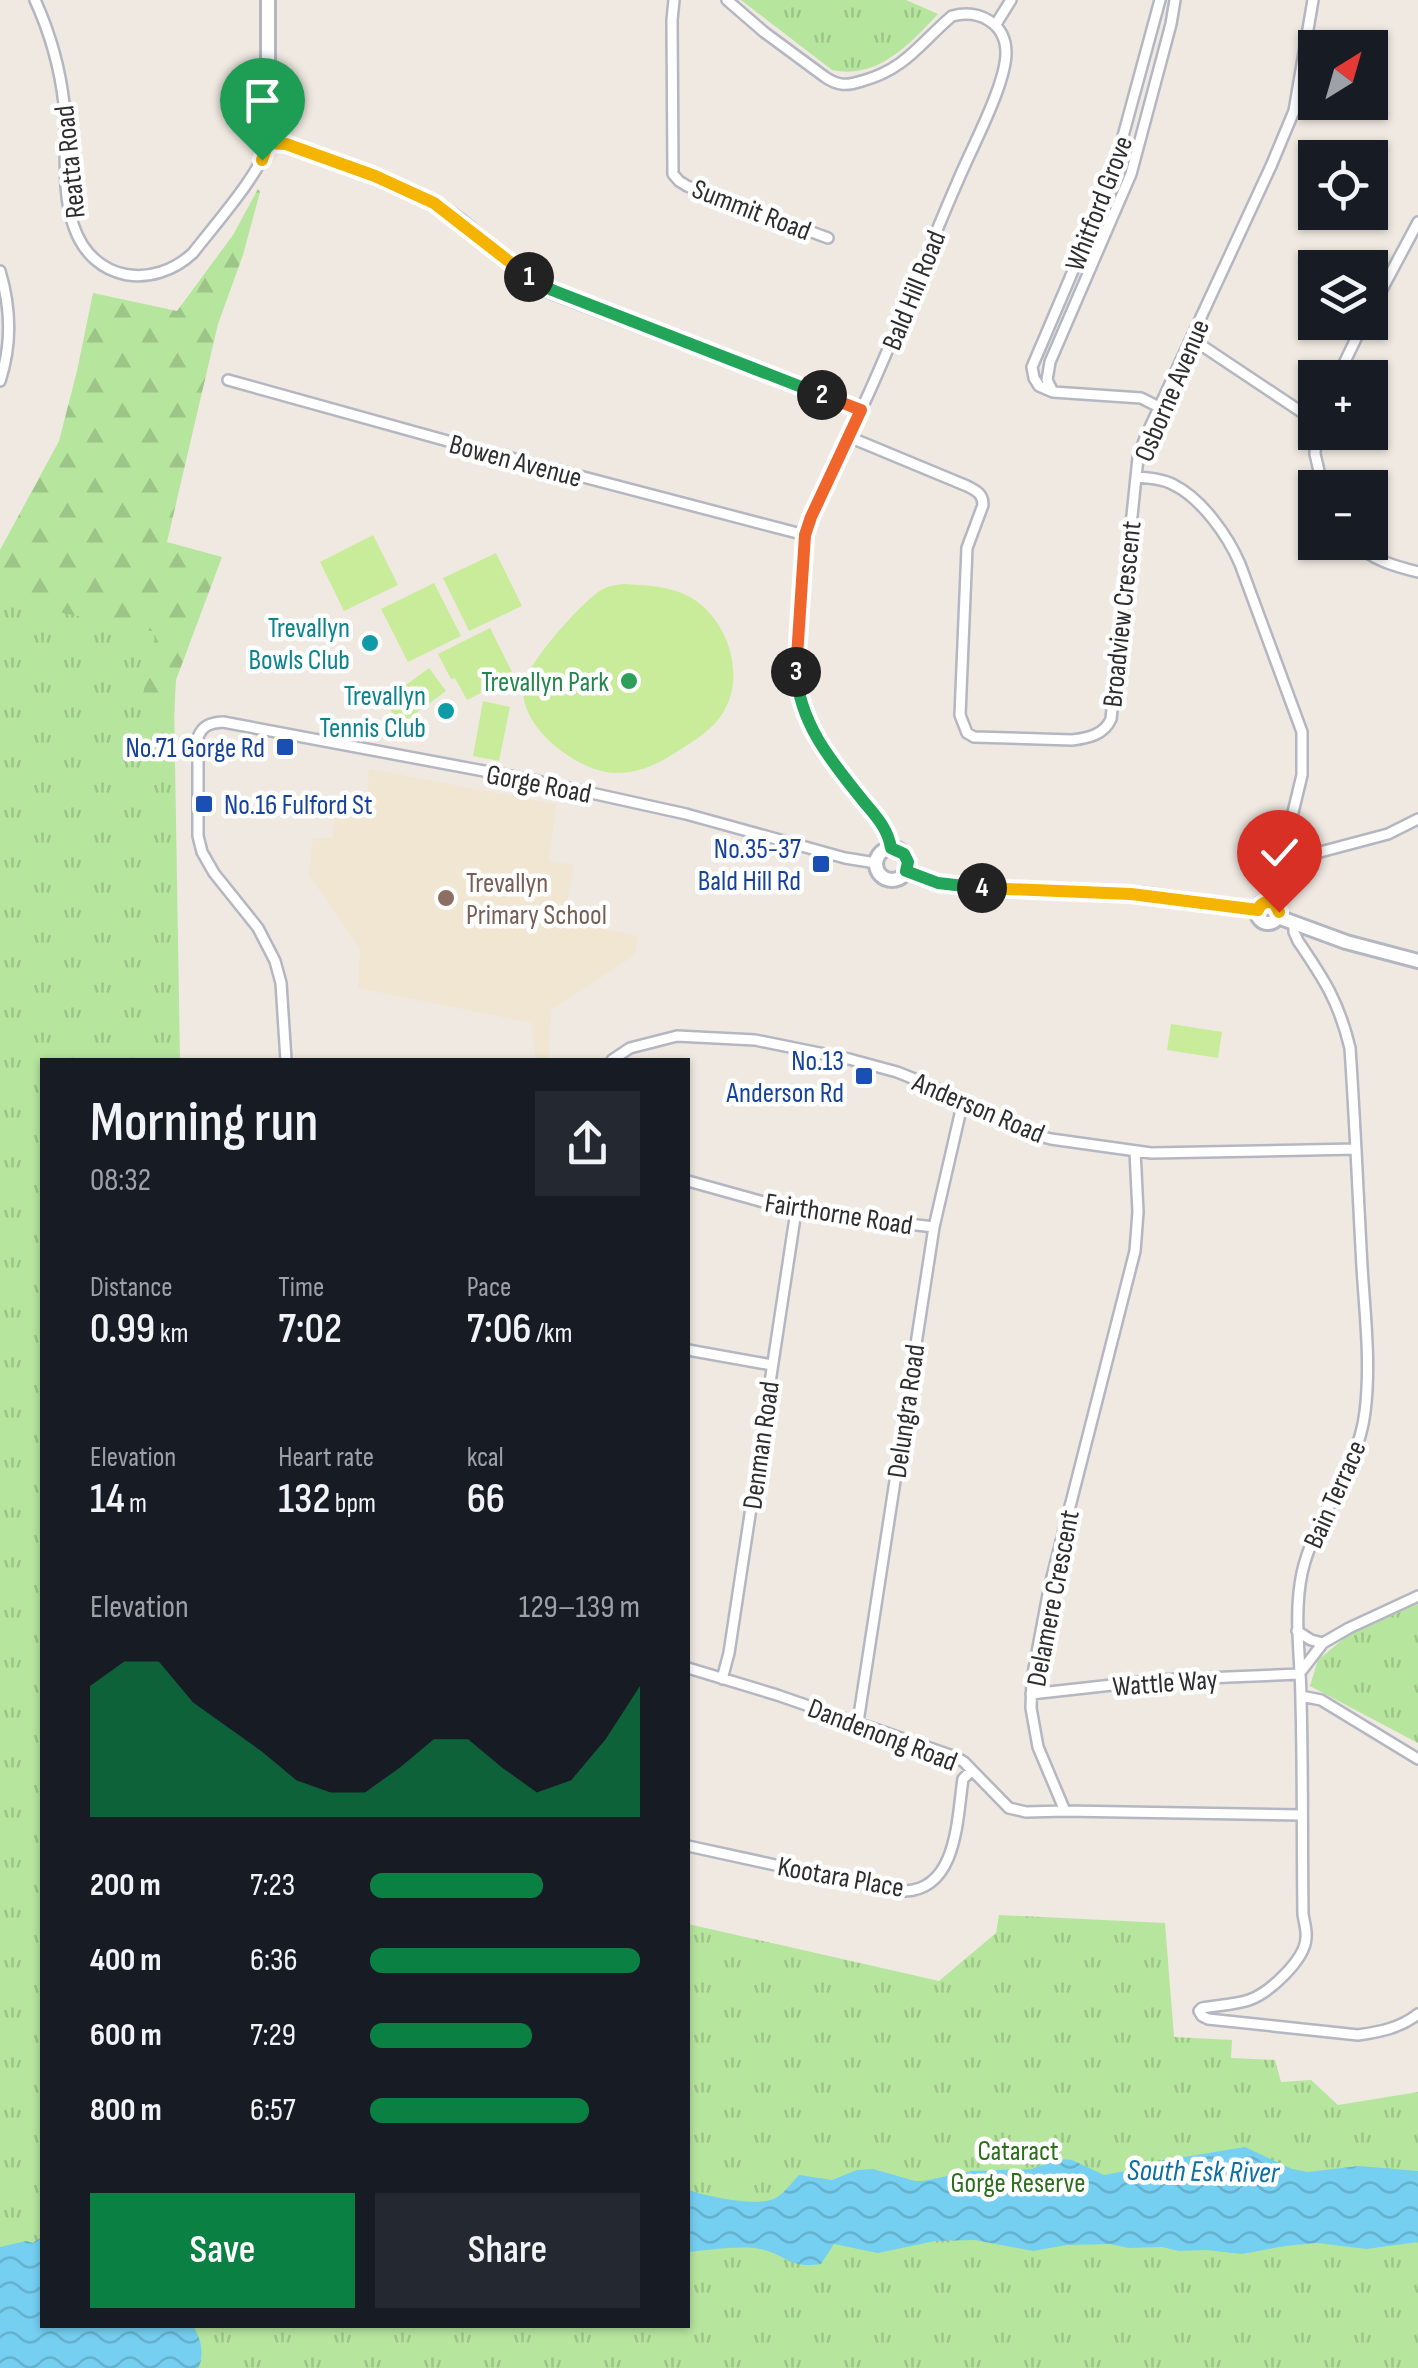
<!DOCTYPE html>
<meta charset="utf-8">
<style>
:root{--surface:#171b24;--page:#242831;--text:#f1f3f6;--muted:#9ea1a6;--accent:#0b8043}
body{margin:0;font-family:"Sofia Sans Condensed",sans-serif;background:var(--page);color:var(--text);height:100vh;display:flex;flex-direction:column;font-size:38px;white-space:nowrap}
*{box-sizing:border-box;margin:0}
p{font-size:32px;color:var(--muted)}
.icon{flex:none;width:55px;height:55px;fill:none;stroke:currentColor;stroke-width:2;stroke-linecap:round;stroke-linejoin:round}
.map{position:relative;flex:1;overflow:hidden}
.drawer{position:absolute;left:40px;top:1058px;width:650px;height:1270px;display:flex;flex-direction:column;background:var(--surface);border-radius:0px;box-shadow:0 2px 8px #0004}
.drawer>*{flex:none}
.needle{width:65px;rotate:37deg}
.fabs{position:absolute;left:1298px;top:30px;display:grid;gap:20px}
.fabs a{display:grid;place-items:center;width:90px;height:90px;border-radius:0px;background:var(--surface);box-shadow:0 2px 8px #0004;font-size:50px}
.pin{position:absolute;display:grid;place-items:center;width:85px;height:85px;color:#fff;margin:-102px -42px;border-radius:50% 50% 50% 0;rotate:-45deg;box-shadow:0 0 10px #0007}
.pin .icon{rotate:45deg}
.km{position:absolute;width:50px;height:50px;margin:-25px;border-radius:50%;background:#222;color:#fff;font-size:28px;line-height:50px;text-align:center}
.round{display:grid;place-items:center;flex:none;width:105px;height:105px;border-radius:0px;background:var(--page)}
.overview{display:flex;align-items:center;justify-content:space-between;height:170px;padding:0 50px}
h1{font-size:55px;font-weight:600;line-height:75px}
.metrics{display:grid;grid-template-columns:repeat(3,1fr);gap:15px;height:170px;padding:10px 50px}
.metrics div{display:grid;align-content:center}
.metrics b{font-size:42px;font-weight:600}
.metrics small{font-size:28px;font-weight:400}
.metrics p{font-size:28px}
.chart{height:280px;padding:20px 50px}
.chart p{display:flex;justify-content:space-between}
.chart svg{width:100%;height:180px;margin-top:10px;fill:var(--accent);opacity:.7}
.button{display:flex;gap:20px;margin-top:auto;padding:20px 50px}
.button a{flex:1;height:115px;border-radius:0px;background:var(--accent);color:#fff;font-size:40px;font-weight:600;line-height:115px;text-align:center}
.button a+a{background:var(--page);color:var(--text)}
ul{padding:0 50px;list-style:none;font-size:32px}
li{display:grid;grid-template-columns:160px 120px 1fr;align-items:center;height:75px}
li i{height:25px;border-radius:12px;background:var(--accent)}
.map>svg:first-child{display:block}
</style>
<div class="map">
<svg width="1418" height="2368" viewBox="0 0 1418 2368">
<defs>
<pattern id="forest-firs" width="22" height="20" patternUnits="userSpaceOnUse" patternTransform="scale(2.5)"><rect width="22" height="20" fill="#b6e59e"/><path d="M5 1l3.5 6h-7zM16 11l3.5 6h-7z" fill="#9dc588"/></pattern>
<pattern id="park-tufts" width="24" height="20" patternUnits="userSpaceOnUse" patternTransform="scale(2.5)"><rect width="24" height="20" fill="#b6e59e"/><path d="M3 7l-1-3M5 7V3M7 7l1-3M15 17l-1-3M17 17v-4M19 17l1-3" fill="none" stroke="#9dc588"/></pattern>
<pattern id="water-waves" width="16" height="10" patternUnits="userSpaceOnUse" patternTransform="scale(2.5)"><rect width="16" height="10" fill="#75cff0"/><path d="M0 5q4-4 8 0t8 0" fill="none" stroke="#66b2ce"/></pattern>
</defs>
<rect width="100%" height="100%" fill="#efe9e1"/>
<path fill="#f0e6d1" d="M369,769l187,35 -7,57 25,4 -11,55 75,16 -3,19 -84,55 -2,50h-13l-4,-37 -174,-35 2,-39 -51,-74 4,-37h20l2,-23 31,2z"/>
<path fill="url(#forest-firs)" d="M258,189l2,3 -17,63 -25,69 -51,218 55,15 -46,123 -21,371 -113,9 -42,963v-1473l59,-109 18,-70 16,-78 84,18 56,-76z"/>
<path fill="url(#park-tufts)" d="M741,0h165l32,14c-28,30 -61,66 -106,56z
M0,600l156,32 -13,62 31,7 6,359h-138v1265h646v-401l251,57 57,-48 3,-18 166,8 9,114 58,3 -1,18 44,2 6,22 30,-2 27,25 80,-13v276h-1418z
M1418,1604v139l-108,-57 8,-26 29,-24z"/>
<path fill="#c9ec9a" d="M373,535l25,50 -54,26 -24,-49z
M496,553l26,53 -53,25 -26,-53z
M434,583l27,53 -53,26 -27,-53z
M623,584c23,1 47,2 67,13 37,21 56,77 34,114 -11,19 -29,29 -46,40 -20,13 -40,23 -64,22 -38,-2 -98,-48 -90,-89 5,-23 57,-81 77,-94 7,-4 15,-5 22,-6z
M490,628l24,48 -47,24 -12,-22 -4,1 -13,-25z
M429,668l17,23 -45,33 -17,-23z
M483,701l27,6 -11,54 -26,-5z
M1171,1024l51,8 -4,26 -51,-8z"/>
<path fill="url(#water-waves)" d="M1245,2147l47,22 16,3 51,-6 59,5v71l-52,7 -49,-6 -32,3 -43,8 -35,-4 -28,1 -17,-4 -34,1 -18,-4 -43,1 -34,6 -58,-11 -40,1 -57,12 -44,-9 -13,20c-34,5 -34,-10 -61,-15 -18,-4 -53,1 -72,3v-62c19,6 69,18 88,8 9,-5 16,-16 23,-23l33,5 25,-10 16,-1 42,12h8l49,-10 60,-2 25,-10 15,1 32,15 26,-5 24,-8z
M42,2237v88h150c9,12 13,29 6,43h-198v-121l26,-6 7,2z"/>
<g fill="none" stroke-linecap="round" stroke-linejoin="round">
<defs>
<path id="street" d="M35,0c15,33 25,68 29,104 4,40 -4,85 10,123 19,55 79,63 119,26 19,-25 69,-81 75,-110
M674,0l-2,20 1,154 6,7 8,5 141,52
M727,0l37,32 61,45c13,9 22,9 37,4 44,-12 58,-38 90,-65 27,-7 54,7 54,37 0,32 -36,98 -49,130 -33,75 -61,153 -96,227
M996,24l15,-24
M0,271c11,37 12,74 0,110
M1370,312l48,-90
M1192,339l123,82
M1337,378l27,-56
M228,380l252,70 325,85
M1053,392l-6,-12 3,-18 81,-188 40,-150 4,-24
M1159,407l-18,-9 -88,-6 -14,-6 -5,-8 -2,-11 78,-183 50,-184
M1316,432l-1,22 8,34
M849,437l118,49c10,5 16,8 16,19l-16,43 -7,167 7,18 7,4 98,3c16,-2 32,-5 39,-21l25,-242
M1353,542c19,18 41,24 65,30
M1291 856a7 7 0 1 1 14 0a7 7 0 1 1-14 0Z
M1294,850l-5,-21 13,-54v-43l-62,-168c-12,-28 -38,-65 -66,-79 -11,-6 -25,-7 -38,-8l2,-19 7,-20 126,-272 23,-55 19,-111
M1305,856l83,-22 30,-15
M1272,903l11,-31 9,-10
M286,1060l-5,-77 -6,-22 -17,-33 -44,-55 -12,-21 -4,-16v-99c5,-12 12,-14 25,-15l314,59 149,33 159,44 31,5
M612,1060l18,-12 47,-12 78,4 94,19 48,13 35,14 95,47 24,6 100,14 205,-4
M1135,1151l3,61 -3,39 -86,338 -17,90 -1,29 7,39 27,64 236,4
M688,1181l108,30 138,16
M688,1350l84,15
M1297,1631l14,9 12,3
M688,1668l89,27 179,62 8,5 45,46 17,4 39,-1
M722,1679l7,-26 67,-442
M1031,1694l126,-14 142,-6 24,-31 26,-15 69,-32
M1301,1696l20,4 97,59
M858,1722l76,-495 29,-126
M688,1846l193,42c8,1 17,3 24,3 53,-2 52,-74 58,-112l9,-9
M1199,2011l3,-3c15,-3 32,-3 47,-8 20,-7 56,-40 57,-62 1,-8 -2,-16 -3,-24 -1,-71 0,-141 -2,-212 0,-43 -8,-86 1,-129 13,-58 56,-102 63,-161 6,-48 0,-97 -3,-145 -4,-73 -7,-146 -12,-219 -11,-46 -26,-69 -52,-107l-4,-9v-8
M1199,2011l3,5 6,3 150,16c22,-3 42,-7 60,-21"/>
<path id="secondary" d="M268,0v143l18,1 89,33 59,26 26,18 63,53 28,17 310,119 -50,107 -6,18 -9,140c6,53 35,85 67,125 12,16 25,29 28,48
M876 864a16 16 0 1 1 32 0a16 16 0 1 1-32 0Z
M906,871l32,12 16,2 52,5 134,4 118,16
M1257 912a11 11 0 1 1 22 0a11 11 0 1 1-22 0Z
M1278,917l68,25 72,19"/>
</defs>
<use href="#street" stroke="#b4b7c1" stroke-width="14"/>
<use href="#secondary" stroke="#b4b7c1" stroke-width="18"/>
<use href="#street" stroke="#fff" stroke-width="9"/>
<use href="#secondary" stroke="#fff" stroke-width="12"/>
</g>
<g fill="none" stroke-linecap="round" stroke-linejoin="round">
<defs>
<path id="split-1" d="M262,160l6,-17 18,1 89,32 59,27 95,74"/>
<path id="split-2" d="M529,277l23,13 270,105"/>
<path id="split-3" d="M796,672l9,-137 6,-18 50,-107 -39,-15"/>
<path id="split-4" d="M796,672c4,53 36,90 68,130 12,14 24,27 27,46l13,6 4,8 -2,9 32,12 44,5"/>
<path id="split-5" d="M982,888l149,6 127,16c3,-8 10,-10 17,-6l4,8"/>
</defs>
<use href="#split-1" stroke="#fff" stroke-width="20"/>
<use href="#split-2" stroke="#fff" stroke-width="20"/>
<use href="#split-3" stroke="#fff" stroke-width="20"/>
<use href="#split-4" stroke="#fff" stroke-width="20"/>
<use href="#split-5" stroke="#fff" stroke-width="20"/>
<use href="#split-1" stroke="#f5b400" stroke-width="12"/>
<use href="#split-2" stroke="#22a559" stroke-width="12"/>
<use href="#split-3" stroke="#f0652b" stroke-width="12"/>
<use href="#split-4" stroke="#22a559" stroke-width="12"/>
<use href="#split-5" stroke="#f5b400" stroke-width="12"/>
</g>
<g fill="#0f9aa8" stroke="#fff" stroke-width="4">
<circle cx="370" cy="643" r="10"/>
<circle cx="446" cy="711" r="10"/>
</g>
<circle fill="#2e9e5b" stroke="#fff" stroke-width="4" cx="629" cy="681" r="10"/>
<g fill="#1a4fb4" stroke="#fff" stroke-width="4">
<rect x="275" y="737" width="20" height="20" rx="5"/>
<rect x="194" y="794" width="20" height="20" rx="5"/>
<rect x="811" y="854" width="20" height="20" rx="5"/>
<rect x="854" y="1066" width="20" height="20" rx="5"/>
</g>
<circle fill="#8d6e63" stroke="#fff" stroke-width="4" cx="446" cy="898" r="10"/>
<g text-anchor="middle" stroke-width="9" stroke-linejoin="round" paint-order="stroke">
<g font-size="28" fill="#2e2e2e" stroke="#fff">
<text transform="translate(69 162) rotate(-96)" y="10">Reatta Road</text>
<text transform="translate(1098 203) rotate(-69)" y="10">Whitford Grove</text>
<text transform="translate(752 209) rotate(21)" y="10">Summit Road</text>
<text transform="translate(913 290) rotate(-68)" y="10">Bald Hill Road</text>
<text transform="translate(1171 390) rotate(-67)" y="10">Osborne Avenue</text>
<text transform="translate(516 460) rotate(15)" y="10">Bowen Avenue</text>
<text transform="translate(1121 614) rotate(-84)" y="10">Broadview Crescent</text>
<text transform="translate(539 783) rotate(11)" y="10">Gorge Road</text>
<text transform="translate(979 1107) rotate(23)" y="10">Anderson Road</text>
<text transform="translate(839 1213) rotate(9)" y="10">Fairthorne Road</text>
<text transform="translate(905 1411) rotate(-82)" y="10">Delungra Road</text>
<text transform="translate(760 1445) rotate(-82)" y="10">Denman Road</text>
<text transform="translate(1334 1494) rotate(-66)" y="10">Bain Terrace</text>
<text transform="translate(1052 1598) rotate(-79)" y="10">Delamere Crescent</text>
<text transform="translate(1165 1682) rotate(-4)" y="10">Wattle Way</text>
<text transform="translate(883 1734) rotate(21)" y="10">Dandenong Road</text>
<text transform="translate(841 1876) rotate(10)" y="10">Kootara Place</text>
</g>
<g font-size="28" fill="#0d838f" stroke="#fff" text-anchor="end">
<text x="350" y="637">Trevallyn<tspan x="350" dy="32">Bowls Club</tspan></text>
<text x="426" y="705">Trevallyn<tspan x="426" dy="32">Tennis Club</tspan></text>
</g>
<g font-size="28" fill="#27864d" stroke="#fff" text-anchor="end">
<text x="609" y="691">Trevallyn Park</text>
</g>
<g font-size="28" fill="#164399" stroke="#fff" text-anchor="end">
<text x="265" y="757">No.71 Gorge Rd</text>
<text x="224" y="814" text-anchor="start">No.16 Fulford St</text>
<text x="801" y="858">No.35-37<tspan x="801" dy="32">Bald Hill Rd</tspan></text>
<text x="844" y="1070">No.13<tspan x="844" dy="32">Anderson Rd</tspan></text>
</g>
<g font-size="28" fill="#785e54" stroke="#fff" text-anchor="start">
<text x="466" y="892">Trevallyn<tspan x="466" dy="32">Primary School</tspan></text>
</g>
<g font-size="28" fill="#2c6e1b" stroke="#fff">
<text x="1018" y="2160">Cataract<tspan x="1018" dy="32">Gorge Reserve</tspan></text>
</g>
<g font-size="30" font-style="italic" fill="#0d6fa3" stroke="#fff">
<text transform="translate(1203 2171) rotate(1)" y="10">South Esk River</text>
</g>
</g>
</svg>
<div class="fabs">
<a><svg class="needle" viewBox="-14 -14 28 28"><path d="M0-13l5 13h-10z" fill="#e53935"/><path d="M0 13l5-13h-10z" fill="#9ea1a6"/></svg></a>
<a><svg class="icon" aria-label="locate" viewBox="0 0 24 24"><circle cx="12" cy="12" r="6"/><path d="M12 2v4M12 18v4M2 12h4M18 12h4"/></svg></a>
<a><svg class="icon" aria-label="layers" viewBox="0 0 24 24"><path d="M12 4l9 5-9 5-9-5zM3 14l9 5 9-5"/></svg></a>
<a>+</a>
<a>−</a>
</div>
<div class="pin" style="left:262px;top:160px;background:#1e9e55"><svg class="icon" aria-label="arrive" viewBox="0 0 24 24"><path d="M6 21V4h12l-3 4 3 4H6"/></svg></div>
<div class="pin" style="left:1279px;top:912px;background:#d93025"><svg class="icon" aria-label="check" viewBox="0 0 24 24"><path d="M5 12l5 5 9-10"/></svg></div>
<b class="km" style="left:529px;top:277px">1</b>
<b class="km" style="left:822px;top:395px">2</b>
<b class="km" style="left:796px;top:672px">3</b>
<b class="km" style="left:982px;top:888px">4</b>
<section class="drawer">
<div class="overview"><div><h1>Morning run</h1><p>08:32</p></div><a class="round"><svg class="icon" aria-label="share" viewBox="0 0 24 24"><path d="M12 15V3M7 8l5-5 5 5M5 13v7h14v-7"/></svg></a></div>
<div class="metrics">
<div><p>Distance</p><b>0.99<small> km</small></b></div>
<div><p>Time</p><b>7:02</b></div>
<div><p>Pace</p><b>7:06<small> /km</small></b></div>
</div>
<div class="metrics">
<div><p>Elevation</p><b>14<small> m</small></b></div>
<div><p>Heart rate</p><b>132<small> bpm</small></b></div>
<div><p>kcal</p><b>66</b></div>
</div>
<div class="chart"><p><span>Elevation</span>129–139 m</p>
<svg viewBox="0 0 160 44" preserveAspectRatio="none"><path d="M0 44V12L10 6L20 6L30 16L40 22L50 28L60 35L70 38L80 38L90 32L100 25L110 25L120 32L130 38L140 35L150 25L160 12V44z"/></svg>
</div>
<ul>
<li><b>200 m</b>7:23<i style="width:64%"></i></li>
<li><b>400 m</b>6:36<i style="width:100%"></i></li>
<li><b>600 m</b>7:29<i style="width:60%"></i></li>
<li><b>800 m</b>6:57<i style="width:81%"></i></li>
</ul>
<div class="button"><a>Save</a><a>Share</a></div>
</section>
</div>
